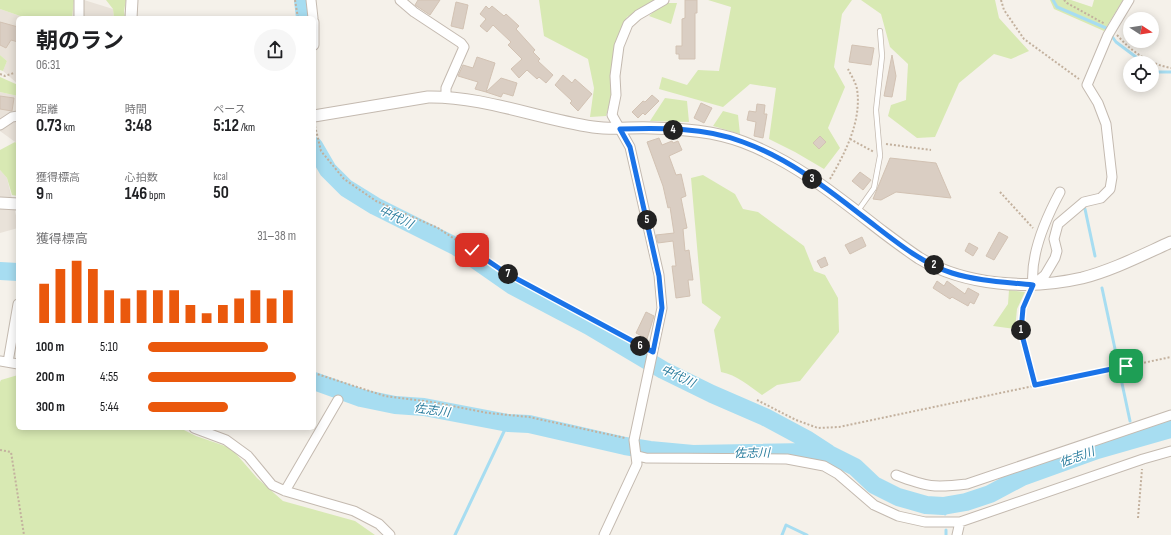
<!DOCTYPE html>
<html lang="ja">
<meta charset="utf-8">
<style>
:root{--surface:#fff;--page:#f6f6f6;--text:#202124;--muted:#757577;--accent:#ea580c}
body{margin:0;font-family:"Sofia Sans Condensed","Noto Sans JP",sans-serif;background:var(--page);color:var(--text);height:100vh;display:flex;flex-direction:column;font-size:15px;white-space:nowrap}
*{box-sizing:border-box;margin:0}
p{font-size:13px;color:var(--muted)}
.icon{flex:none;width:22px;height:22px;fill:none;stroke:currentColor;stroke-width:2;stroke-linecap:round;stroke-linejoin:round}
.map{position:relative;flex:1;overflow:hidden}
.drawer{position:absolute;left:16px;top:16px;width:300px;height:414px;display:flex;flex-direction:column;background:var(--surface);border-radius:6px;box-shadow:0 2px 10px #0003}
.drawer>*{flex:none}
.needle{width:26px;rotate:102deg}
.buttons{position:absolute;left:1123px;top:12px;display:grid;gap:8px}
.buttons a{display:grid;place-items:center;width:36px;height:36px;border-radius:50%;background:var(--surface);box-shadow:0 2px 10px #0003;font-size:20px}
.pin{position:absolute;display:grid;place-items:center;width:34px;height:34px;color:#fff;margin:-17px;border-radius:8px;box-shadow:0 2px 6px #0006}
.km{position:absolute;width:20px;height:20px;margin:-10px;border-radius:50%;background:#222;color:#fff;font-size:11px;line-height:20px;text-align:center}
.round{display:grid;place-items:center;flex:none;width:42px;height:42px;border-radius:21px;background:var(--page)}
.head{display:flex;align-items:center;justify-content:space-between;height:68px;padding:0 20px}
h1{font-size:22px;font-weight:700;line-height:30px}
.metrics{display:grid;grid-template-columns:repeat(3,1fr);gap:6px;height:68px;padding:4px 20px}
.metrics div{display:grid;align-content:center}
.metrics b{font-size:17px;font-weight:700}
.metrics small{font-size:11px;font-weight:400}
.metrics p{font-size:11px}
.chart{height:112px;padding:8px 20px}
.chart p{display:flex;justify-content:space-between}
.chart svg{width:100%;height:72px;margin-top:4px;stroke:var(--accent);stroke-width:6}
ul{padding:0 20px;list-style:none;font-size:13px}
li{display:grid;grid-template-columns:64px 48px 1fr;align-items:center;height:30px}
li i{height:10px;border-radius:5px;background:var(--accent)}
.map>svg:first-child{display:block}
</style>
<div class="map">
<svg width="1171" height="535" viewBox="0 0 1171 535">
<rect width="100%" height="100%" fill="#f5f1ea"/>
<path fill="#e9e2d9" d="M74,0h10l29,9 1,9h-42z
M0,9l26,9h-8v66l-15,-13 4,-10 -7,-6z
M0,92l18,4v48l-18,-13z
M0,170l7,8 11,46v4l-18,5z"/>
<path fill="#d8e9b3" d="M0,0h74l-2,18h-46l-26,-9z
M106,0h20l-2,11 1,7h-11l-1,-9z
M539,0h118l-30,17 -13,29 -3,52 -5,18 -16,1 4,-29 -6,-29 -44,-23z
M708,0h144l-10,14 -8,53 11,20 -17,41 12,20 -16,21 -29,-17 -26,-13 7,-51 -26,-4 -27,23 -64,-18 3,-12 25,8 11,-15 21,1 12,-64z
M861,0h134l4,18 30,33 -18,8 -17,-5 -35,29 -24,54 -18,1 -29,-22 3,-11 15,-5 2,-36 -18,-17 -9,-33z
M1050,0h21l21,7 2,-7h29l-19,31 -50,-22z
M663,3h14l-6,21 -22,-8z
M0,55l7,6 -4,10 -3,-1z
M0,77l18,8v11l-18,-4z
M665,98l22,3 2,21 -39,-1z
M723,111l15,4 2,19 -27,-8z
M15,142l3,2v52l-6,-1 -5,-17 -7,-8v-20z
M703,175l32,19 8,15 15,3 46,34 10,25 11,4 13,23 1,34 -39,49 -23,4 -15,10c-13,-9 -25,-20 -41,-23l-7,-42 7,-13 -19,-14 -11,-125z
M1009,290l16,2 -8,17 -2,20 -22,-3 15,-22z
M18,375v53h162l16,8 35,12 26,30 26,23 72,20 20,14h-375v-153l1,-2z"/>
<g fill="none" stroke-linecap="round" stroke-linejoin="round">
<path stroke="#a7ddf1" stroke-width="3" d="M1053,0l4,7 49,21 10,14 28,21
M1152,69l4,3h15
M1085,209l10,47
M1102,288l16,75
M1120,374l10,47
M1134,432l5,5
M943,506l2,8
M946,530v5
M455,535l53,-112
M782,535l4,-10 21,10"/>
<path stroke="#a7ddf1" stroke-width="18" d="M303,0l2,18
M314,146l14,24 18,18 29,18 82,41 56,39 76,40 74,44 49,24 53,23 43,23 20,13
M0,271l18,1
M314,381l47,17 34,7 29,2 84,16 21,1 96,22 25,4 43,4 114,-2 24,3 24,12 19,18 24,12 28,8 17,1 23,-4 24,-8 32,-17 75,-27 74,-21"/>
</g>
<path fill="#dacec3" stroke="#d2c2b3" d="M418,0h22l-10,15 -15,-10z
M685,0h12v13h-2v46h-16v-5h-3v-8h6v-27l3,-1z
M456,2l12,3 -5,24 -12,-3z
M486,6l3,3 3,-3 12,10 2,-2 13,12 -3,3 19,21 -2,2 7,7 -2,2 15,14 -7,8 -7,-6 -2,2 -10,-9 -8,8 -8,-9 11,-10 -14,-14 3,-3 -18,-17 -6,7 -7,-6 6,-7 -6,-5z
M0,22l18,5v15l-7,-2 -5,8 -6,-3z
M852,45l22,3 -3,17 -22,-3z
M892,55l4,21 -4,21 -8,-1z
M477,57l18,6 -9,29 -11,-3 3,-7 -20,-6 5,-11 10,3z
M563,75l9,8 3,-4 17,15 -14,17 -8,-8 2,-2 -17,-16z
M501,78l16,5 -4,13 -10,-3 -2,4 -15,-5z
M652,95l7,6 -14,14 -2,-2 -5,5 -6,-6 11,-11 2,1z
M0,96l14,2 -2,13 -12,-2z
M701,103l11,5 -8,15 -10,-5z
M757,104l8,1 -1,9h3l-4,24 -9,-2 2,-14 -9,-2 2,-9 7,1z
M820,136l6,6 -7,7 -6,-6z
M659,138l3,7 10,-4 1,2 5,-2 4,9 -13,6 7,19 5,-1 5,22 -5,2 6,30 -4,1 2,22 4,-1 4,30h-5l2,16 -14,2 -4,-32h4l-3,-25 -15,2 -2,-8 18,-2 -4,-26 -2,1 -5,-22 -16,-44z
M890,158l46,5 15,35 -55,-6 -15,8 -8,-1z
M860,172l11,8 -8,10 -11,-9z
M999,232l9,5 -14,23 -8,-4z
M862,237l4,9 -16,8 -5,-9z
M969,243l9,5 -5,8 -8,-5z
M825,257l3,8 -7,3 -4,-7z
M937,281l7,5 3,-5 18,13 3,-6 11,6 -5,10 -4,-2 -2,4 -16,-9 -2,2 -17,-11z
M646,312l8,4 -7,23 -11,-6z"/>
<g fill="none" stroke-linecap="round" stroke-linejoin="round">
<defs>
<path id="service" d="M857,212l17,-24 6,-32 -4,-46 6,-54 -2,-25"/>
<path id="minor" d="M311,0l2,18
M400,0l14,12 47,31 3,4 -18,41v9
M79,18v-18
M314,22v23
M0,125l12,-8 6,-1
M1033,285l12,-10 10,-17 2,-7 -3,-12 4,-15 26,-22 17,-4 9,-9 2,-12 -6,-53 -8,-21 -11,-18 21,-50 21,-35
M1033,285c-3,-30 13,-67 27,-93
M0,361l18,3
M8,362l10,-58
M194,428l32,12 22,16 24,29 13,6 69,20 25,13 11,11
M638,456l8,2 141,1 37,7 14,8 36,31 24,11 27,6h35l183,-63 28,-8
M896,475c31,12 38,13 71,9l204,-69
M285,491l53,-91
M604,535l33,-71 -3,-24 28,-132 -3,-33 -29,-128 -18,-32 4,-20 -1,-19 4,-30 9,-22 10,-9 26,-15
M957,535l3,-13"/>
<path id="tertiary" d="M131,18l1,-18
M314,116l114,-19c56,-1 110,22 165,30 20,3 39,0 59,1 30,1 63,3 91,14 53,20 96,56 140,90 12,9 24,18 36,26 46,28 111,32 163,20 31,-8 60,-23 89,-36
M0,203l18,1"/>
</defs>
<use href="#service" stroke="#c4bab0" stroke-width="6"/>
<use href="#minor" stroke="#c4bab0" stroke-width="11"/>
<use href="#tertiary" stroke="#c4bab0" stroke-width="13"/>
<path stroke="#c3b19e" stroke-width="2" stroke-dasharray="2 2" stroke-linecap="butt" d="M295,0l3,18
M1001,0l3,10 20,29 55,40
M1064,0l3,3 38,21
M1117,35c15,17 32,29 54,33
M0,74l5,2 9,-3
M315,126l6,25 23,28 32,22 62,27 68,45 139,76
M850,139l24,13
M886,144l45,6
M830,179c15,-26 32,-58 27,-90 -1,-6 -6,-14 -9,-20
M1000,192l33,36
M1029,293c-15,34 -3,58 6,92
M314,373l71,23 47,6 56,11 41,4 96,21
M757,400l39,20 22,8 21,-1 332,-70
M0,450l11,2 13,83
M1138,518l4,-49"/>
<use href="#service" stroke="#fff" stroke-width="4.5"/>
<use href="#minor" stroke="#fff" stroke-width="9"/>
<use href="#tertiary" stroke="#fff" stroke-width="11"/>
</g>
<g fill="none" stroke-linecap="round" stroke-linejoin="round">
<defs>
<path id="route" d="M472,250l34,23 147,79 9,-44 -3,-32 -29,-129 -10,-18c40,-1 85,-2 123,13 44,16 81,44 118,73 28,21 57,47 91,58 26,8 54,9 81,12l-10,23 -2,23 14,54 91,-19"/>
</defs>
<use href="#route" stroke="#fff" stroke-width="8"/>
<use href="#route" stroke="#1a73e8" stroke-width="5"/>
</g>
<g text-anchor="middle" stroke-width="3" stroke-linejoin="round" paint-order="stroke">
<g font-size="12" font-style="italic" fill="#2a7d9e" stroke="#fff">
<text transform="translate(396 217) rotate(26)" y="4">中代川</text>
<text transform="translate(678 376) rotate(25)" y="4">中代川</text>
<text transform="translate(432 410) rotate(8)" y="4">佐志川</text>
<text transform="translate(752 453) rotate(-1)" y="4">佐志川</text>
<text transform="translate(1077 457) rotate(-20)" y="4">佐志川</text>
</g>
</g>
</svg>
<div class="buttons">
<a><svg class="needle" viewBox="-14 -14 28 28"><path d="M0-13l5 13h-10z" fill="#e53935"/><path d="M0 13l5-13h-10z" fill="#757577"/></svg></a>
<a><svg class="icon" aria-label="locate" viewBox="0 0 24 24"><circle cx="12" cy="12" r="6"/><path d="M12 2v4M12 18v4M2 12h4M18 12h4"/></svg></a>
</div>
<div class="pin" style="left:1126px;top:366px;background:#1e9e55"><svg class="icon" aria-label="arrive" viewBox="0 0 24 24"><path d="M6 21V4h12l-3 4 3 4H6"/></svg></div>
<div class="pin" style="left:472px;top:250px;background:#d93025"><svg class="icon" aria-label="check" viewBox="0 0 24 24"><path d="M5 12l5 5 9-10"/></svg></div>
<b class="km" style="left:1021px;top:330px">1</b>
<b class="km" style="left:934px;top:265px">2</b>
<b class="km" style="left:812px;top:179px">3</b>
<b class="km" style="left:673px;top:130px">4</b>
<b class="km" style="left:647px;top:220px">5</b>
<b class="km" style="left:640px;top:346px">6</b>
<b class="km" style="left:508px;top:274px">7</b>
<section class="drawer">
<div class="head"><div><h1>朝のラン</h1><p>06:31</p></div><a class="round"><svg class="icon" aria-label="share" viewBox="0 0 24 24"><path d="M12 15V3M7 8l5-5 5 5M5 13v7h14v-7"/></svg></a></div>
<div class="metrics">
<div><p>距離</p><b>0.73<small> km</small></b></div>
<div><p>時間</p><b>3:48</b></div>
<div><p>ペース</p><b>5:12<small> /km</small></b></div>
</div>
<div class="metrics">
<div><p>獲得標高</p><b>9<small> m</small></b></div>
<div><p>心拍数</p><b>146<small> bpm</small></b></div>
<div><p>kcal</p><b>50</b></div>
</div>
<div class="chart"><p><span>獲得標高</span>31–38 m</p>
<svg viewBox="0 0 160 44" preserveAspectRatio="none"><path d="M5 44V20M15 44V11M25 44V6M35 44V11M45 44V24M55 44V29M65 44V24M75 44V24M85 44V24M95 44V33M105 44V38M115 44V33M125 44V29M135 44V24M145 44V29M155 44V24"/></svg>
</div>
<ul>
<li><b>100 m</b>5:10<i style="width:81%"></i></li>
<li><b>200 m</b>4:55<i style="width:100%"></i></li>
<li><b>300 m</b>5:44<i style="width:54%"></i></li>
</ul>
</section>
</div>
